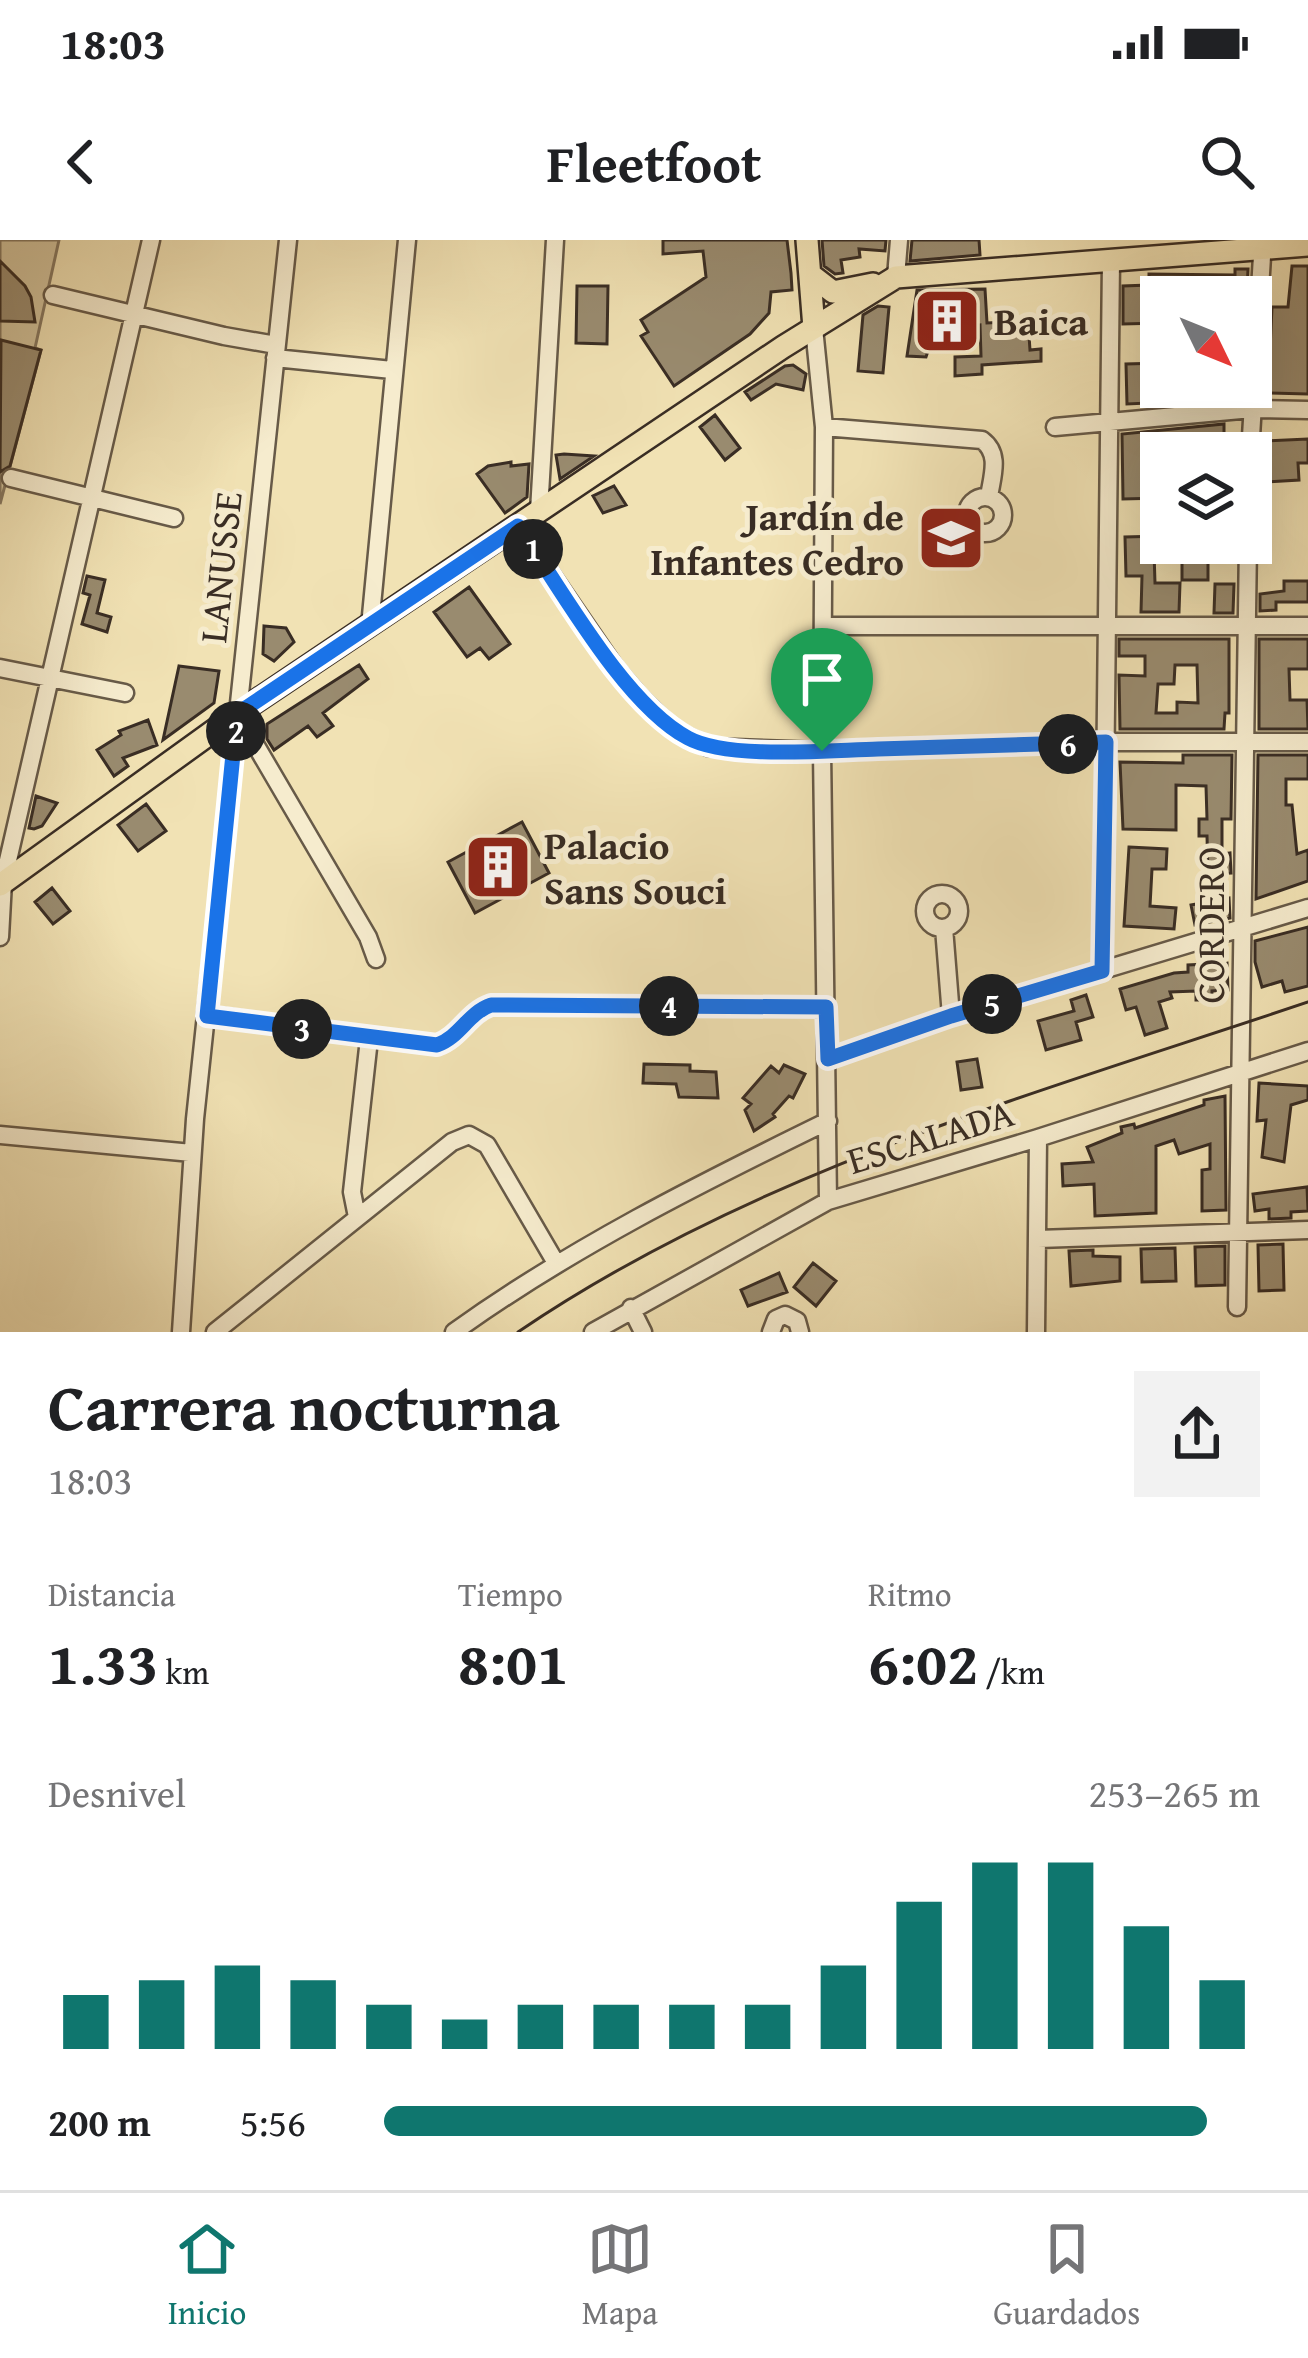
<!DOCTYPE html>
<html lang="es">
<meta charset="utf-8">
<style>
:root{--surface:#fff;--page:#f2f2f2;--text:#202124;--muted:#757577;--line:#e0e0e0;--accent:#0f766e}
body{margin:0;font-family:"Gentium Book Plus",serif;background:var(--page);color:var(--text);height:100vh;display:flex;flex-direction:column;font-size:45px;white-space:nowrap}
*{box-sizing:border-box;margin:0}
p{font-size:39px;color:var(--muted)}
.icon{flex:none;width:66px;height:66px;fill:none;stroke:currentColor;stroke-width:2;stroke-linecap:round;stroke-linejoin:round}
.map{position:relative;height:1092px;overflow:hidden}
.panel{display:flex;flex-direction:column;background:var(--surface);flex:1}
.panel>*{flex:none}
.needle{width:78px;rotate:133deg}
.fabs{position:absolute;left:1140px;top:36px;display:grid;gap:24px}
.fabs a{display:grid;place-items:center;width:132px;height:132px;border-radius:0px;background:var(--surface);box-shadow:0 12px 48px #0002;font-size:60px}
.pin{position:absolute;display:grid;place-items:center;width:102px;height:102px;color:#fff;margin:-123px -51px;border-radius:50% 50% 50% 0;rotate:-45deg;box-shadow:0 0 12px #0007}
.pin .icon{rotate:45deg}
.km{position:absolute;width:60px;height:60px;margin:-30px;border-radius:50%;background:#222;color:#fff;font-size:33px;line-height:60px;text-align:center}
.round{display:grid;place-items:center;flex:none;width:126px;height:126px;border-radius:0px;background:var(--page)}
.overview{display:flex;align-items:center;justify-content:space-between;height:204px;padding:0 48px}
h1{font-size:66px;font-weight:700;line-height:90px}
.metrics{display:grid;grid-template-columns:repeat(3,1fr);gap:18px;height:204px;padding:12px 48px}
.metrics div{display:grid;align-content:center}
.metrics b{font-size:60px;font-weight:700}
.metrics small{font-size:33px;font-weight:400}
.metrics p{font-size:33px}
.chart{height:336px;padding:24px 48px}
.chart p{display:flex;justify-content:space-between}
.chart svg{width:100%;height:216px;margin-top:12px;stroke:var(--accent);stroke-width:6}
ul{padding:0 48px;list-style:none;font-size:39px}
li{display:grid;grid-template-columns:192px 144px 1fr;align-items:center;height:90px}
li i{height:30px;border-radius:15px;background:var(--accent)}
.status{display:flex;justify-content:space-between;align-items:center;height:84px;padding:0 60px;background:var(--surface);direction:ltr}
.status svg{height:33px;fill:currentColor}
header{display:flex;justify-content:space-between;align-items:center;height:156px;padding:0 48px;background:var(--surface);font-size:54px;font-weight:700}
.dock{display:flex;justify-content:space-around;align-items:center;height:168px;border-top:3px solid var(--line);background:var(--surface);font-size:33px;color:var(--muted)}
.dock a{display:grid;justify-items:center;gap:6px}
.dock .current{color:var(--accent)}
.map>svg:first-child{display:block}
</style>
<div class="status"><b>18:03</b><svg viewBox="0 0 49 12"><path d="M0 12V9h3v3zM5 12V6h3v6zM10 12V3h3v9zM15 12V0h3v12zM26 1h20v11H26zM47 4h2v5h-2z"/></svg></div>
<header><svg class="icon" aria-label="back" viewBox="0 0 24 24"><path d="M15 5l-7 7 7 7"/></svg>Fleetfoot<svg class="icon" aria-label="search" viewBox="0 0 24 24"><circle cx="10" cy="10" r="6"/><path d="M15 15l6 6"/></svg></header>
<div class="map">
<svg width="1308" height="1092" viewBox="0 0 1308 1092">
<rect width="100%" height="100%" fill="#f1e2b4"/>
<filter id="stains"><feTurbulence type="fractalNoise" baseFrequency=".00167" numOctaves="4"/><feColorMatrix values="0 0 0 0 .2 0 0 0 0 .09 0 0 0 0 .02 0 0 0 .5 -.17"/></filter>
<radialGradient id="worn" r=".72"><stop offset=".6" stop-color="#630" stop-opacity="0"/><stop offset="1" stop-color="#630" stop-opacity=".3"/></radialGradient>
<path fill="#d2c39c" stroke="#867860" stroke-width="3" d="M0,0h59l-24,108 6,2 -41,154z"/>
<path fill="#998b6f" stroke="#392d24" stroke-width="3" fill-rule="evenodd" d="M663,0h124l4,33 1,17 -21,2 -2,21 -19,21 -76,52 -33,-50 7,-4 -7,-12 65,-43 -3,-26 -40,3z
M822,0h64l-1,11 -26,-2 1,8 -19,3 2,13 -8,1 -11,-8z
M912,0h67l1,15 -70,6z
M0,21l25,25 6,11 4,25 -35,-1z
M1292,26h16v128l-40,-1 4,-86h16z
M1235,29h13l-1,22h-12v6h-74v26l-38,1v-38l26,-1v-11l86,1z
M577,46h31l-1,58 -31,-1z
M985,49l2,34 41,-2 2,29 11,-1v12l-59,4v9l-27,2v-19l26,-1 -1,-31 -31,4 -3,16h-16l-4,12 -19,-1 10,-66z
M878,66l11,1 -6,66 -25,-2 5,-56z
M1,100l40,10 -31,116 -10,6z
M1161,123v24h53l1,13 -88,4 -1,-40z
M793,125l13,9 -3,16 -27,-6 -25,16 -6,-8 40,-26z
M715,175l25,33 -15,12 -25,-33z
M1224,184v29h-63v45l-38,1 -1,-65z
M1308,199v24h-10l1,17 -35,2v-41z
M564,214l30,2 -34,23 -4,-24z
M511,222v4l18,-2 -2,33 -22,16 -28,-39 11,-8z
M614,246l12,19 -23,8 -10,-17z
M1161,296v16h-7l1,31h25l-1,29h-38l1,-36h-16l-1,-39z
M1182,317l26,1v22h-26z
M87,336l18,4 -8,33 14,4 -4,15 -25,-8 8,-29 -7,-2z
M1284,341h24v21h-32v8l-16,1v-17l24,-3z
M1215,344h19l-1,29h-19z
M469,347l41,57 -21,15 -9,-11 -13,9 -33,-45z
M264,386l22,2 8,14 -20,19 -11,-7z
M1119,399h110v74h-4l-1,16h-104l-1,-54 26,1v-20h-26zM1175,425h22l1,38 -21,-1v11h-21l2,-29h16z
M1259,399h49v30h-19l1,31h17l1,29h-49z
M359,425l9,14 -45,34 10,13 -16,11 -9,-11 -34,24 -7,-11v-15z
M179,426l40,5 -5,32 -51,37z
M148,480l9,25 -34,13 5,8 -14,10 -17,-26 24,-15 -2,-4z
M1183,515h49l-1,64h-9v35l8,-1 1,20 -23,1 -1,-38h-8v-17h8l-1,-33 -30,-1v45l-53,-1 -3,-67 63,1z
M1258,515h50v24h-22v26h6l5,49 11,-4v31l-52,18z
M36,556l21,7 -15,23 -8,3 -5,-1z
M146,564l20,27 -28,20 -20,-26z
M522,582l27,51 -74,40 -27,-51z
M1129,607l38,2 -1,20h-14l-2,37 26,2 -2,21 -50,-3z
M52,648l18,23 -17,13 -18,-22z
M1229,658l1,20 -35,7 -4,-20z
M1308,687v59l-23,6 -3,-11 -20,6 -7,-25v-21z
M1227,723l1,27 -16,1v9h-16v-9l-26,1 2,6 -13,4 8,26 -22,7 -9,-28 -10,3 -6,-21 54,-16 14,-1v-7z
M1086,755l7,22 -17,5 5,18 -35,10 -8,-29 36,-10 -3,-11z
M977,819l5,28 -21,3 -4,-28z
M644,824l46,1v6l26,1 2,26 -39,-1 -3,-13 -33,-1z
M784,825l21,9 -12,24 -4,-2 -16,18 2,3 -21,14 -9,-21 6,-6 -8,-6 28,-32 8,7z
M1259,843l49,3v14l-17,5 -7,57 -22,-5 4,-37 -9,1z
M1225,856l1,114 -24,1v-41l8,-1v-25l-31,10 -5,-14 -18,6v67l-61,3 -1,-32 -31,2 -1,-22 31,-2 -6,-15 35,-14 -1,-6 13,-3 1,4 69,-23v-5z
M1307,947l1,24 -17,1v6l-22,1v-10l-14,2 -2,-17z
M1283,1004l1,46 -25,1 -1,-46z
M1225,1006v39l-29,1 -1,-39z
M1175,1008l1,33 -34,1 -1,-33z
M1093,1010v6l27,1v24l-49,5 -2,-35z
M813,1023l23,18 -20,25 -22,-19z
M779,1033l8,19 -39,14 -7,-16z"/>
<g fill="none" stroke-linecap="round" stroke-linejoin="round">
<defs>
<path id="minor" d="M896,37l3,-37
M53,55l171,41 52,9
M814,88l10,99 -2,324 6,450
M275,118l117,12
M824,187l158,13c19,14 10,36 7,57
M1055,187l197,-18 56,1
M1250,213l13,-213
M11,238l163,40
M967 275a18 18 0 1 1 36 0a18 18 0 1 1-36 0Z
M539,271l16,-271
M518,286l98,143 25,29 33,32 34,17 114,4 284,-9h202
M370,386l37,-386
M825,386h483
M0,428l125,25
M238,475l130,222 8,22
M925 671a17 17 0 1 1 34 0a17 17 0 1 1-34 0Z
M944,688l7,88
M0,697l3,-55 148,-642
M1103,731l8,-710
M207,775l230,30c23,-8 32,-31 54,-40l335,2
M828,819l123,-43 357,-108
M0,895l192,18
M357,977l-5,-25 17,-153
M1038,999l270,-9
M1237,1067l11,-764
M631,1068l12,24
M181,1092l14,-213 93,-879
M215,1092l237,-190 17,-7 18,10 69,118
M454,1092c117,-84 245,-148 374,-211
M593,1092l235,-131 210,-63 270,-87
M771,1092l5,-13 9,-4 12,6 3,11
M1036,1092l2,-194"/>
<path id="major" d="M807,0l7,88
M811,35l22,17 40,-8
M0,645l237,-171 546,-367 113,-70 412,-32"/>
</defs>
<use href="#minor" stroke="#675a48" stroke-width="21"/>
<use href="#major" stroke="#392d24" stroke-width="26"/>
<use href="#minor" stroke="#f6ecce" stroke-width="16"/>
<use href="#major" stroke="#f1e2b4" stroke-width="21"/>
<path stroke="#392d24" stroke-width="3" d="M518,1092c238,-162 520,-239 790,-330"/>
</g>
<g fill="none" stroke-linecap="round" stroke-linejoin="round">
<defs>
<path id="route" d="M518,286c42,61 106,178 170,212 40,22 143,12 190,11 76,-2 152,-4 228,-7l-4,229 -151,45 -123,43 -2,-52 -335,-2c-23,8 -31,32 -54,40l-230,-29 30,-302z"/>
</defs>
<use href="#route" stroke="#fff" stroke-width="24"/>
<use href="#route" stroke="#1a73e8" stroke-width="15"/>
</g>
<defs>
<symbol id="building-square" viewBox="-11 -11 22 22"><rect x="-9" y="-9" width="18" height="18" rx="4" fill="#8f2418" stroke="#f6ecce"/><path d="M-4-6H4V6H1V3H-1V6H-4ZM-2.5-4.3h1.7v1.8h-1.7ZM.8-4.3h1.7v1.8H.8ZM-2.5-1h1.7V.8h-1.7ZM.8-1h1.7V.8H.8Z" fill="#fff"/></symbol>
<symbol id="school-square" viewBox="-11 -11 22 22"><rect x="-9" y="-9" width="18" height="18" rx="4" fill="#8f2418" stroke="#f6ecce"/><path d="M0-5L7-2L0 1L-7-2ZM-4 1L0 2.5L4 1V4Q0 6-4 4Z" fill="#fff"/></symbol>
</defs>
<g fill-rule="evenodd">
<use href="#building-square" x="909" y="43" width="76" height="76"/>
<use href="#school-square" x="913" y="260" width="76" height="76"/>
<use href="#building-square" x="460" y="589" width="76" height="76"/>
</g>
<g text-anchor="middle" stroke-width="10" stroke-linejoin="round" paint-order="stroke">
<g font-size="39" font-weight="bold" fill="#392d24" stroke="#f6ecce" text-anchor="start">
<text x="994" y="95">Baica</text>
<text x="904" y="290" text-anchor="end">Jardín de<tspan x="904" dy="45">Infantes Cedro</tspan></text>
<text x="544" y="619">Palacio<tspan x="544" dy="45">Sans Souci</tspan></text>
</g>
<g font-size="39" fill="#392d24" stroke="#f6ecce">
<text transform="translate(220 327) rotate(-84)" y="14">LANUSSE</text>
<text transform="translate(1210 685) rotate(-90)" y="14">CORDERO</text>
<text transform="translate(930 896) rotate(-17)" y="14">ESCALADA</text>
</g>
</g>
<rect width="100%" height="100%" filter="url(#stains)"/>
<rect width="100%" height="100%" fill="url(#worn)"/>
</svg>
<div class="fabs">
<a><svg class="needle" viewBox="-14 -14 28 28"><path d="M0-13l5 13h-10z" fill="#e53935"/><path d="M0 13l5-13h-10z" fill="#757577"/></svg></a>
<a><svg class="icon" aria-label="layers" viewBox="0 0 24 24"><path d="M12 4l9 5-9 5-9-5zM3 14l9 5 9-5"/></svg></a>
</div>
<div class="pin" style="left:822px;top:511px;background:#1e9e55"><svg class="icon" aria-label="arrive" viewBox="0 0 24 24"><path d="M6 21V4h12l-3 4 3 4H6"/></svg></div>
<b class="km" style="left:533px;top:309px">1</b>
<b class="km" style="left:236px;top:491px">2</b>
<b class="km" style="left:302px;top:789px">3</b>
<b class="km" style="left:669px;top:766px">4</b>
<b class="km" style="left:992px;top:764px">5</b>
<b class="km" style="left:1068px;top:504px">6</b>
</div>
<section class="panel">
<div class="overview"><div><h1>Carrera nocturna</h1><p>18:03</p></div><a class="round"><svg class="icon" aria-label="share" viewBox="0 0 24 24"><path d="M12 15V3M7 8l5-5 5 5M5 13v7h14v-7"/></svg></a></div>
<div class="metrics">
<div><p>Distancia</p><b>1.33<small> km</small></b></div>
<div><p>Tiempo</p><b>8:01</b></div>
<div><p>Ritmo</p><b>6:02<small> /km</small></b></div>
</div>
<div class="chart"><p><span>Desnivel</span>253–265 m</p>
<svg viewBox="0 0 160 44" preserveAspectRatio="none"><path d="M5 44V33M15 44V30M25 44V27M35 44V30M45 44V35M55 44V38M65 44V35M75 44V35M85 44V35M95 44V35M105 44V27M115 44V14M125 44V6M135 44V6M145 44V19M155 44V30"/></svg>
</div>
<ul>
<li><b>200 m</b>5:56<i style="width:94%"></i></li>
</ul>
</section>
<nav class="dock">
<a class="current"><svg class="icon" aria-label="home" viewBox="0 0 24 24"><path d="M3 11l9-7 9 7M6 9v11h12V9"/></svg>Inicio</a>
<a><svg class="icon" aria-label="map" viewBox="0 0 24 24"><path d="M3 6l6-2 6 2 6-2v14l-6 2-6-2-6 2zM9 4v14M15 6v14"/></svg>Mapa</a>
<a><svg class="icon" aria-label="saved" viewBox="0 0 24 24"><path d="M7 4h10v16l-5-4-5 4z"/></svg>Guardados</a>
</nav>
